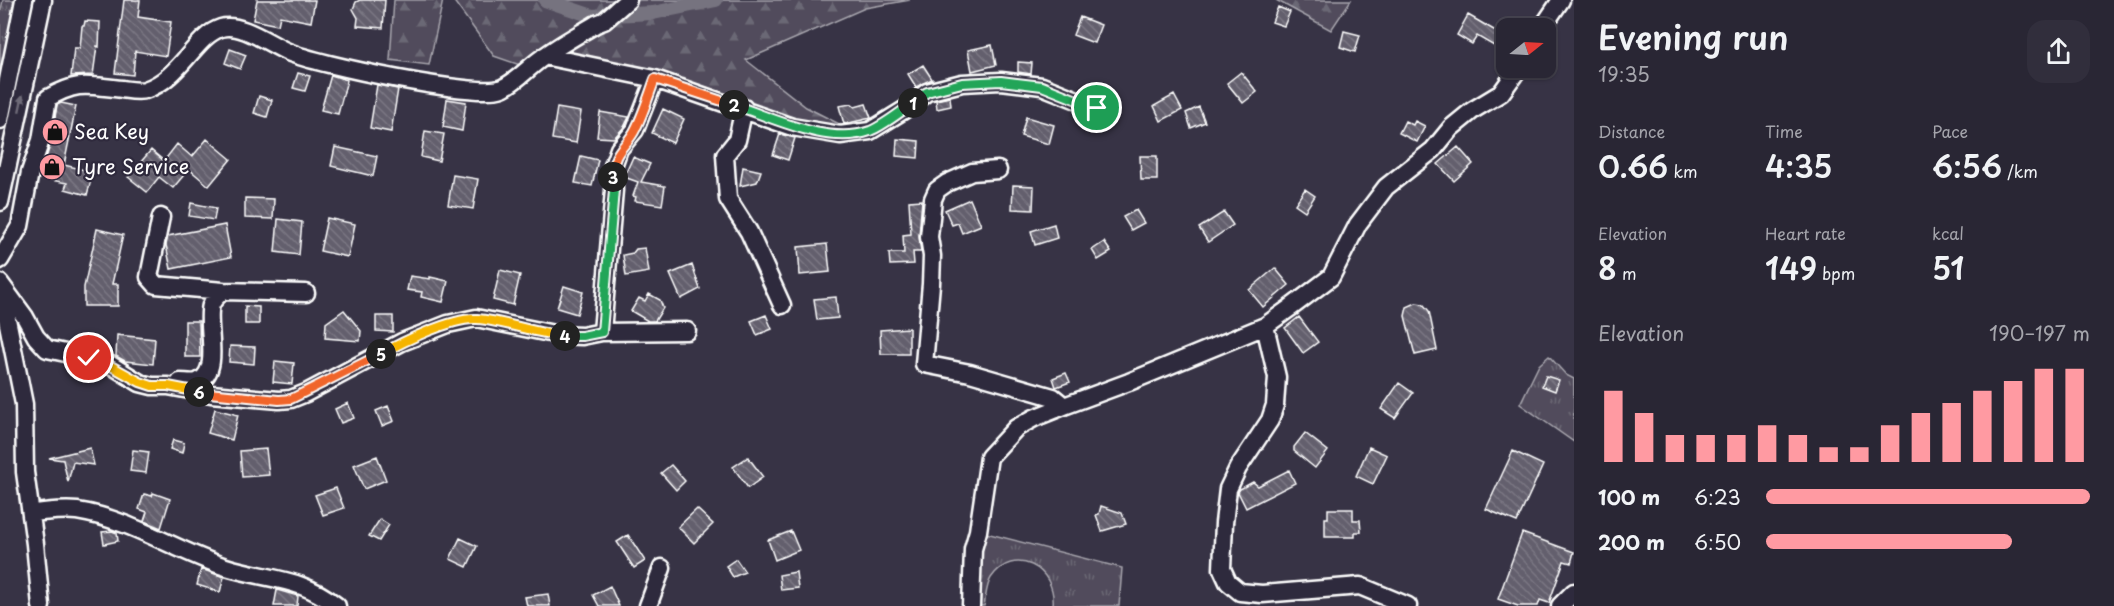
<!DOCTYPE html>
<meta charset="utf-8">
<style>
:root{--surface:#292634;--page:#312e3c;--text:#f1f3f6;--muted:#a5a5ac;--line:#45434f;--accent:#ff9aa2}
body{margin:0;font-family:"Playpen Sans",sans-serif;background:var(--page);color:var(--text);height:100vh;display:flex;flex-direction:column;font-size:22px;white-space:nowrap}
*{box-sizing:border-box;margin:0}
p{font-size:20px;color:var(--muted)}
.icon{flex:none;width:33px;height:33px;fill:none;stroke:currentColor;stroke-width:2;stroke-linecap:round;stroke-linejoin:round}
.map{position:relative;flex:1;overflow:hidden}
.sheet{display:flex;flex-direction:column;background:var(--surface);width:540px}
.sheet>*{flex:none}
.needle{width:39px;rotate:72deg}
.buttons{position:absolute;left:1496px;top:18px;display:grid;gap:12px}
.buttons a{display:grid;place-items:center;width:60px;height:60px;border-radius:12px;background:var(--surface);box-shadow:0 2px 4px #0004,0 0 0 2px var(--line);font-size:30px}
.pin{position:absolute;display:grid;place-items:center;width:51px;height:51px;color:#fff;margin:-26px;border:3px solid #fff;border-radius:50%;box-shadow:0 2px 6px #0007}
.km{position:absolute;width:30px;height:30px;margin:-15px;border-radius:50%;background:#222;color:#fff;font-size:16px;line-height:30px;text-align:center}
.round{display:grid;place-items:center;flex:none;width:63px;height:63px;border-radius:18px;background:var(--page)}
.headline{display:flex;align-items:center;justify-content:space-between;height:102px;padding:0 24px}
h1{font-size:33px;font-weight:600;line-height:45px}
.stats{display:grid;grid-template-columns:repeat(3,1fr);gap:9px;height:102px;padding:6px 24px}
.stats div{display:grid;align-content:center}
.stats b{font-size:30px;font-weight:600}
.stats small{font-size:16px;font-weight:400}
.stats p{font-size:16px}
.chart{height:168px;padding:12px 24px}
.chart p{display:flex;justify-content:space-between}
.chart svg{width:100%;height:108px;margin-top:6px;stroke:var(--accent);stroke-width:6}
ul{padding:0 24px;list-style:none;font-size:20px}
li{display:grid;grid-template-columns:96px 72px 1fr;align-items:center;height:45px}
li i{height:15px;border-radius:8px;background:var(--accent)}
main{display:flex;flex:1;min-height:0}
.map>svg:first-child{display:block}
</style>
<main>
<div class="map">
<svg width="1574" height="606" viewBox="0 0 1574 606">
<defs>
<pattern id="grass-tufts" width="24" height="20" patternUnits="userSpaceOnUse" patternTransform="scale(1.5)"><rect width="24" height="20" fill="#514c5c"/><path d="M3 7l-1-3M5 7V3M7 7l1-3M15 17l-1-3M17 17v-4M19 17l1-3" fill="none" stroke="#6b6774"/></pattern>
<pattern id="forest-firs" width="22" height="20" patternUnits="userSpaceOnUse" patternTransform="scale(1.5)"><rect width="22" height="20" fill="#514c5c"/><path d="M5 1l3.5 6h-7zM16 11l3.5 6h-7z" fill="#6b6774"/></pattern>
<pattern id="building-back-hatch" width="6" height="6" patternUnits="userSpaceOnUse" patternTransform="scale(1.5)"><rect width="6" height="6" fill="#635f6d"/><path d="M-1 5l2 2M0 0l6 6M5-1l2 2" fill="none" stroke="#7a7783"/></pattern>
</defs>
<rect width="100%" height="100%" fill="#373345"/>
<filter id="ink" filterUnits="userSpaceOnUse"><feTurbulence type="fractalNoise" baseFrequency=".0167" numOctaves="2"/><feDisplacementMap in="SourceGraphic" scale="12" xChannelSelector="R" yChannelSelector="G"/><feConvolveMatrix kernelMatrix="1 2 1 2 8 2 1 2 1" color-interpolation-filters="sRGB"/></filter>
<g filter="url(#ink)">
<path fill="url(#grass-tufts)" stroke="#a8a6ae" stroke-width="1.5" d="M3,0h21l-24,120v-106z
M1549,356l17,19 8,4v63l-54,-38 19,-39z
M978,531l144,37 -3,38h-66c4,-39 -40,-61 -62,-28 -5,8 -5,19 -7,28h-13z"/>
<path fill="url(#forest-firs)" stroke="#a8a6ae" stroke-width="1.5" d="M394,0h49l-14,65 -39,-5z
M453,0h457l-45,8 -119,52 60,47 37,19 -36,2 -258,-76 -29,13 -26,-9z
M1276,0h75l-20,30z"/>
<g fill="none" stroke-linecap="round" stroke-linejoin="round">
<path stroke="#76737f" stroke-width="14" d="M545,0l47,16 61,-3 63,-13"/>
</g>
<path fill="url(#building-back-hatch)" stroke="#fff" stroke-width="1.5" d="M124,0h16l-2,17 33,5 -5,34 -31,-5 -2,24 -18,-2z
M257,0h58l-4,22 -31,-6 -2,9 -25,-5z
M360,0h25l-2,28 -26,-2 1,-8 -5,-9 3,-7z
M1278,7l12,5 -6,14 -12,-4z
M1468,15l38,22v16l-29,-17 -5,8 -15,-9z
M1080,17l21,8 -7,18 -21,-8z
M85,21l15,1 -1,25 -2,-1 -4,29 -22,1 3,-28h6l2,-22h2z
M1344,31l16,4 -5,17 -15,-5z
M992,45l4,20 -24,6 -4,-21z
M230,49l16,6 -6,14 -15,-6z
M1018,62l14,1 -1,11 -13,-2z
M923,65l9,14 -16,8 -8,-13z
M1241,72l16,20 -14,11 -16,-20z
M298,73l12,3 -5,15 -12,-3z
M331,75l16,5 -9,34 -17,-4z
M377,85l21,4 -7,43 -21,-4z
M1174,95l8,15 -21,11 -7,-15z
M259,96l13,4 -5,17 -13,-4z
M950,97l1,9 -14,3 -1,-9z
M447,99l19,3 -4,29 -19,-4z
M61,103l15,3 -12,59 29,7 -6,23 -22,-6 2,-6 -27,-5 11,-36 6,-37z
M851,104l4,3 11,-3 5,14 -27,6 -5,-18z
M1199,107l6,15 -14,6 -5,-15z
M557,108l24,4 -5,31 -24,-4z
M663,109l21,10 -11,24 -21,-10z
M600,112l29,5 -5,10 -10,11 -17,-1z
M1026,117l28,8 -5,19 -28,-8z
M1405,121l8,4 2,-4 10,5 -8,16 -18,-9z
M425,131l19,3 -5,27 -18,-4z
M780,134l15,4 -7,22 -15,-5z
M207,139l24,20 -22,27 -20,-17 -16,19 -14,-11 -12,15 -19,-15 23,-27 13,11 13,-17 15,13z
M897,139l22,2 -1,17 -22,-2z
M335,147l42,9 -4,20 -42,-10z
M1458,147l15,17 -19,17 -16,-17z
M581,156l17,4 -6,26 -17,-3z
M1140,156h17v24h-16z
M633,157l17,7 -9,18 24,4 -3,19 -27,-4 1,-4 -3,-1 5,-14 -14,-5z
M743,167l18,4 -4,11 -17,4z
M453,175l25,4 -5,30 -25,-4z
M1013,185l21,1 -1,24 -21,-1z
M1305,189l10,7 -10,15 -10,-7z
M245,198l29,1 -1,20 -28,-1z
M970,199l11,26 -19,8 -4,-10 -6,2 -7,-15z
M922,200l-3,36 2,16h-8l1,12 -24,1 -1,-12h15l-1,-18 8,-1 -2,-33z
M191,203l25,5 -2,12 -25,-4z
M1136,210l8,13 -13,7 -8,-13z
M1224,212l9,13 -25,17 -9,-14z
M327,218l28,6 -7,33 -28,-6z
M278,219l24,3 -3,33 -24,-3z
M1054,224l3,14 -22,7 -4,-14z
M225,225l6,32 -60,12 -5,-24 2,-9z
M97,229l26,6 -11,49h6v22h-34v-19z
M1104,242l7,10 -13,8 -6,-10z
M827,244l3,28 -30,3 -2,-28z
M645,248l4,24 -23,4 -3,-21 10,-2 3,-4z
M692,265l8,24 -19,10 -11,-25z
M1275,268l14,17 -26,22 -14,-17z
M500,270l20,5 -7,30 -20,-5z
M410,276l20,3v-2l18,4 -5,21 -22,-5 1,-5 -15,-2z
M564,286l19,6 -6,22 -20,-6z
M649,294l11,6 3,8 -8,13h-7l-17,-10 8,-13 6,3z
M836,297l2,21 -21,2 -3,-21z
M1416,303l7,1 6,7 8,39 -22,5 -10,-39 2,-9z
M245,306l14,1v17h-14z
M344,310l17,21 -1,10 -35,-3 1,-15z
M766,315l6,14 -15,6 -6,-14z
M376,316h17v16l-17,-1z
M1299,317l19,25 -15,11 -18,-25z
M185,321h14l1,36h-15z
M909,328v26h-28l-1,-24z
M117,335l38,4 -2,25 -28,-3 -9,-5z
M230,346l25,1 -1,17 -25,-2z
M275,361l19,2 -2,21 -19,-2z
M1066,373l4,9 -14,5 -3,-9z
M1546,376l13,4 -4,11 -13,-5z
M1399,383l14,10 -18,25 -14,-9z
M348,403l6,15 -13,5 -6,-14z
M388,406l6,15 -12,5 -6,-15z
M215,409l23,6 -6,25 -24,-7z
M1305,433l23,18 -13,17 -21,-17v-4z
M173,440l11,3 -2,10 -12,-4z
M1369,447l18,8 -14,29 -17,-8z
M90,448l4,17 -21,-3 -5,20 -5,-22 -14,-2z
M266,449l3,26 -27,2 -2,-26z
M133,450l16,2 -3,21 -16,-2z
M1513,451l30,14 -26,57 -31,-13z
M377,456l9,24 -22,9 -10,-24z
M748,457l15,20 -15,11 -15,-21z
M671,465l14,16 -9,9 -15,-17z
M1289,470l6,13 -49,25 -8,-16 2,-3 13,-7 5,4z
M336,488l8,20 -21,7 -8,-20z
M153,493l17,6 -9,29 -17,-7 3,-9 -8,-3 5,-15 8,2z
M1101,506l21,7 4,11 -24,7 -6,-16 3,-1z
M697,509l16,15 -19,19 -16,-16z
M1328,509h25v11h7l1,12h-6v5h-30v-19h3z
M380,519l9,6 -10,16 -10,-5z
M112,531l5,2 1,8 -14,3 -2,-12z
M791,531l8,19 -24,10 -7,-20z
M1522,533l52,19 -3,11 -7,-2 -15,42 -9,-3 -2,6h-20l-20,-7z
M628,535l17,26 -11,7 -17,-26z
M460,538l17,8 -10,21 -17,-8z
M736,559l9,13 -12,5 -7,-11z
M201,569l23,8 -4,15 -23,-7z
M796,572l2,16 -17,2 -2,-15z
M610,586l9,20h-20l-6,-11z
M277,590l21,6 -1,10h-23z
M548,594l2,12h-23l-2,-9z"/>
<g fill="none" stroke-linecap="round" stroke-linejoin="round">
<defs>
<path id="minor" d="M1542,28l19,-28
M544,56l111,23 137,48 48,8 30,-4 34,-21 23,-18 35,-9 39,-2 41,5 55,22
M744,108l-7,32 -12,15 3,44 21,33 33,73
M0,120l24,-120
M998,170l-26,2 -25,11 -10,7 -4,9 -4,38 3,19 -1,28 -7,80 46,9 83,24 11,9 65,-24 136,-56 25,-18 41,-31 27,-53 28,-37 47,-37 18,-22 22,-18 28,-17 18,-25
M0,202l43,-202
M161,217l-12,60 7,8 67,6 83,2
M0,260l20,-34 10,-54 11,-32 7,-42c32,-18 40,-12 74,-9 7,1 16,3 23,1 35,-11 50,-54 76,-62 20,-6 50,17 67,24 28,12 191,47 214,36 13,-5 28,-22 40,-30 17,-13 36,-23 54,-34l8,-3 24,-21
M0,283l25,34 11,20 11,12 42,9 22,7 29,18 12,3h16l43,8 68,6 12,-1 15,-6 96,-51 46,-18 28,-6 83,17 23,1 20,-4 85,-1
M1,289l23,115 1,68 10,72 6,62
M1265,326l12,51 -2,28 -5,15 -32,48 -10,21 -4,34 -2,46 6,13 12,10 22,2 98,-8 48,20
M602,332l12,-142 -1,-24 6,-17 16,-19 20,-51
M180,382c6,0 14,2 19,-1 23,-11 6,-56 12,-76 2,-6 7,-10 12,-14
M31,513c15,-1 32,-4 46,-2 53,8 99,40 149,56 42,13 75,10 111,39
M648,606l14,-38
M971,606l2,-57 5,-18 11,-74 27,-29 18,-10 30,-12
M1560,606l14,-14"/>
</defs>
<use href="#minor" stroke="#fff" stroke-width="21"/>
<use href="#minor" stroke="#2f2a3d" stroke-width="16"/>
</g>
<defs><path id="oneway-solid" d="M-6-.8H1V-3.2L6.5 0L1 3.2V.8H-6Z" transform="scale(1.5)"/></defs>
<use fill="#6d6a77" href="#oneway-solid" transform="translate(21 103) rotate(-78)"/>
</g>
<g fill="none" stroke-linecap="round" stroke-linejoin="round" filter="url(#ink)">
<defs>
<path id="split-1" d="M913,103l14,-11 35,-9 39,-2 41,5 55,22"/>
<path id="split-2" d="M734,105c40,13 94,41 136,26 13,-5 32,-20 43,-28"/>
<path id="split-3" d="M613,177c-1,-28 14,-29 23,-49 8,-16 13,-33 19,-49l79,26"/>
<path id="split-4" d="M565,336h17l20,-4 12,-142 -1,-13"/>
<path id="split-5" d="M381,354c21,-12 72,-37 96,-35 29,2 58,15 88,17"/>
<path id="split-6" d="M199,392l80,8 12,-1 90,-45"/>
<path id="split-7" d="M89,358l22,8 29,16 12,4h16l31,6"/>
</defs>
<use href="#split-1" stroke="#fff" stroke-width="12"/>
<use href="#split-2" stroke="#fff" stroke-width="12"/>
<use href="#split-3" stroke="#fff" stroke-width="12"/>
<use href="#split-4" stroke="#fff" stroke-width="12"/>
<use href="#split-5" stroke="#fff" stroke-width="12"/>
<use href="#split-6" stroke="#fff" stroke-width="12"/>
<use href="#split-7" stroke="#fff" stroke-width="12"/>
<use href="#split-1" stroke="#22a559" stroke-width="8"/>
<use href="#split-2" stroke="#22a559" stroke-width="8"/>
<use href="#split-3" stroke="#f0652b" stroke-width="8"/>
<use href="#split-4" stroke="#22a559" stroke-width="8"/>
<use href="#split-5" stroke="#f5b400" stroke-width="8"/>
<use href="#split-6" stroke="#f0652b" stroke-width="8"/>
<use href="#split-7" stroke="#f5b400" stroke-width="8"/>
</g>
<defs>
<symbol id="shop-disc" viewBox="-11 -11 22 22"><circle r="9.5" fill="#ff9aa2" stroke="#2f2a3d"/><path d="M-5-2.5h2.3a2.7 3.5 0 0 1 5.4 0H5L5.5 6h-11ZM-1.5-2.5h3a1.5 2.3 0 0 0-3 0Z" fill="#111"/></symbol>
</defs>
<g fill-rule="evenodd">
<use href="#shop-disc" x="40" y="117" width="30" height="30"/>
<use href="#shop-disc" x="37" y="152" width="30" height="30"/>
</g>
<g text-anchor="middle" stroke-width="4.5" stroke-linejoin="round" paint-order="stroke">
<g font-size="20" fill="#fff" stroke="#2f2a3d" text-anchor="start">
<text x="74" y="139">Sea Key</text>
<text x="72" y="174">Tyre Service</text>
</g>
</g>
</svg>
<div class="buttons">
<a><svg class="needle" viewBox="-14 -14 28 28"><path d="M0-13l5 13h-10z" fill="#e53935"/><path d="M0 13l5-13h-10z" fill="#a5a5ac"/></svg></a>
</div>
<div class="pin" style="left:1097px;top:108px;background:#1e9e55"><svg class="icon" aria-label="arrive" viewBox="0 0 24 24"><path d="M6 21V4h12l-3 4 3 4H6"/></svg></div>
<div class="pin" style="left:89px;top:358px;background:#d93025"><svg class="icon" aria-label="check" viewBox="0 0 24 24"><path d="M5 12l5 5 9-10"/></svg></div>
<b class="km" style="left:913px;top:103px">1</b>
<b class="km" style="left:734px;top:105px">2</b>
<b class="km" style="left:613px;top:177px">3</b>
<b class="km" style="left:565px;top:336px">4</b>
<b class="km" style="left:381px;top:354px">5</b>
<b class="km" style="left:199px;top:392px">6</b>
</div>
<section class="sheet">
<div class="headline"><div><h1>Evening run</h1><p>19:35</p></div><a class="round"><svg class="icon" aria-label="share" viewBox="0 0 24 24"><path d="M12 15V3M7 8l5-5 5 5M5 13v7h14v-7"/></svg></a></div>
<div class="stats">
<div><p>Distance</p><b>0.66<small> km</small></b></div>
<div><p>Time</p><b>4:35</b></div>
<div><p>Pace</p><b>6:56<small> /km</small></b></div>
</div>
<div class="stats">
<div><p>Elevation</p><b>8<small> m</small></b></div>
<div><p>Heart rate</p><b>149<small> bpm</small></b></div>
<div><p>kcal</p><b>51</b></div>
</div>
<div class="chart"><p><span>Elevation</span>190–197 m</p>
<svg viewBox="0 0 160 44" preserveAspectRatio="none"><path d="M5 44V15M15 44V24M25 44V33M35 44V33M45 44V33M55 44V29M65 44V33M75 44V38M85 44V38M95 44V29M105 44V24M115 44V20M125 44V15M135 44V11M145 44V6M155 44V6"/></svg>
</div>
<ul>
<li><b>100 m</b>6:23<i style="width:100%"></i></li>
<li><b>200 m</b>6:50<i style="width:76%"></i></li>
</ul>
</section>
</main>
